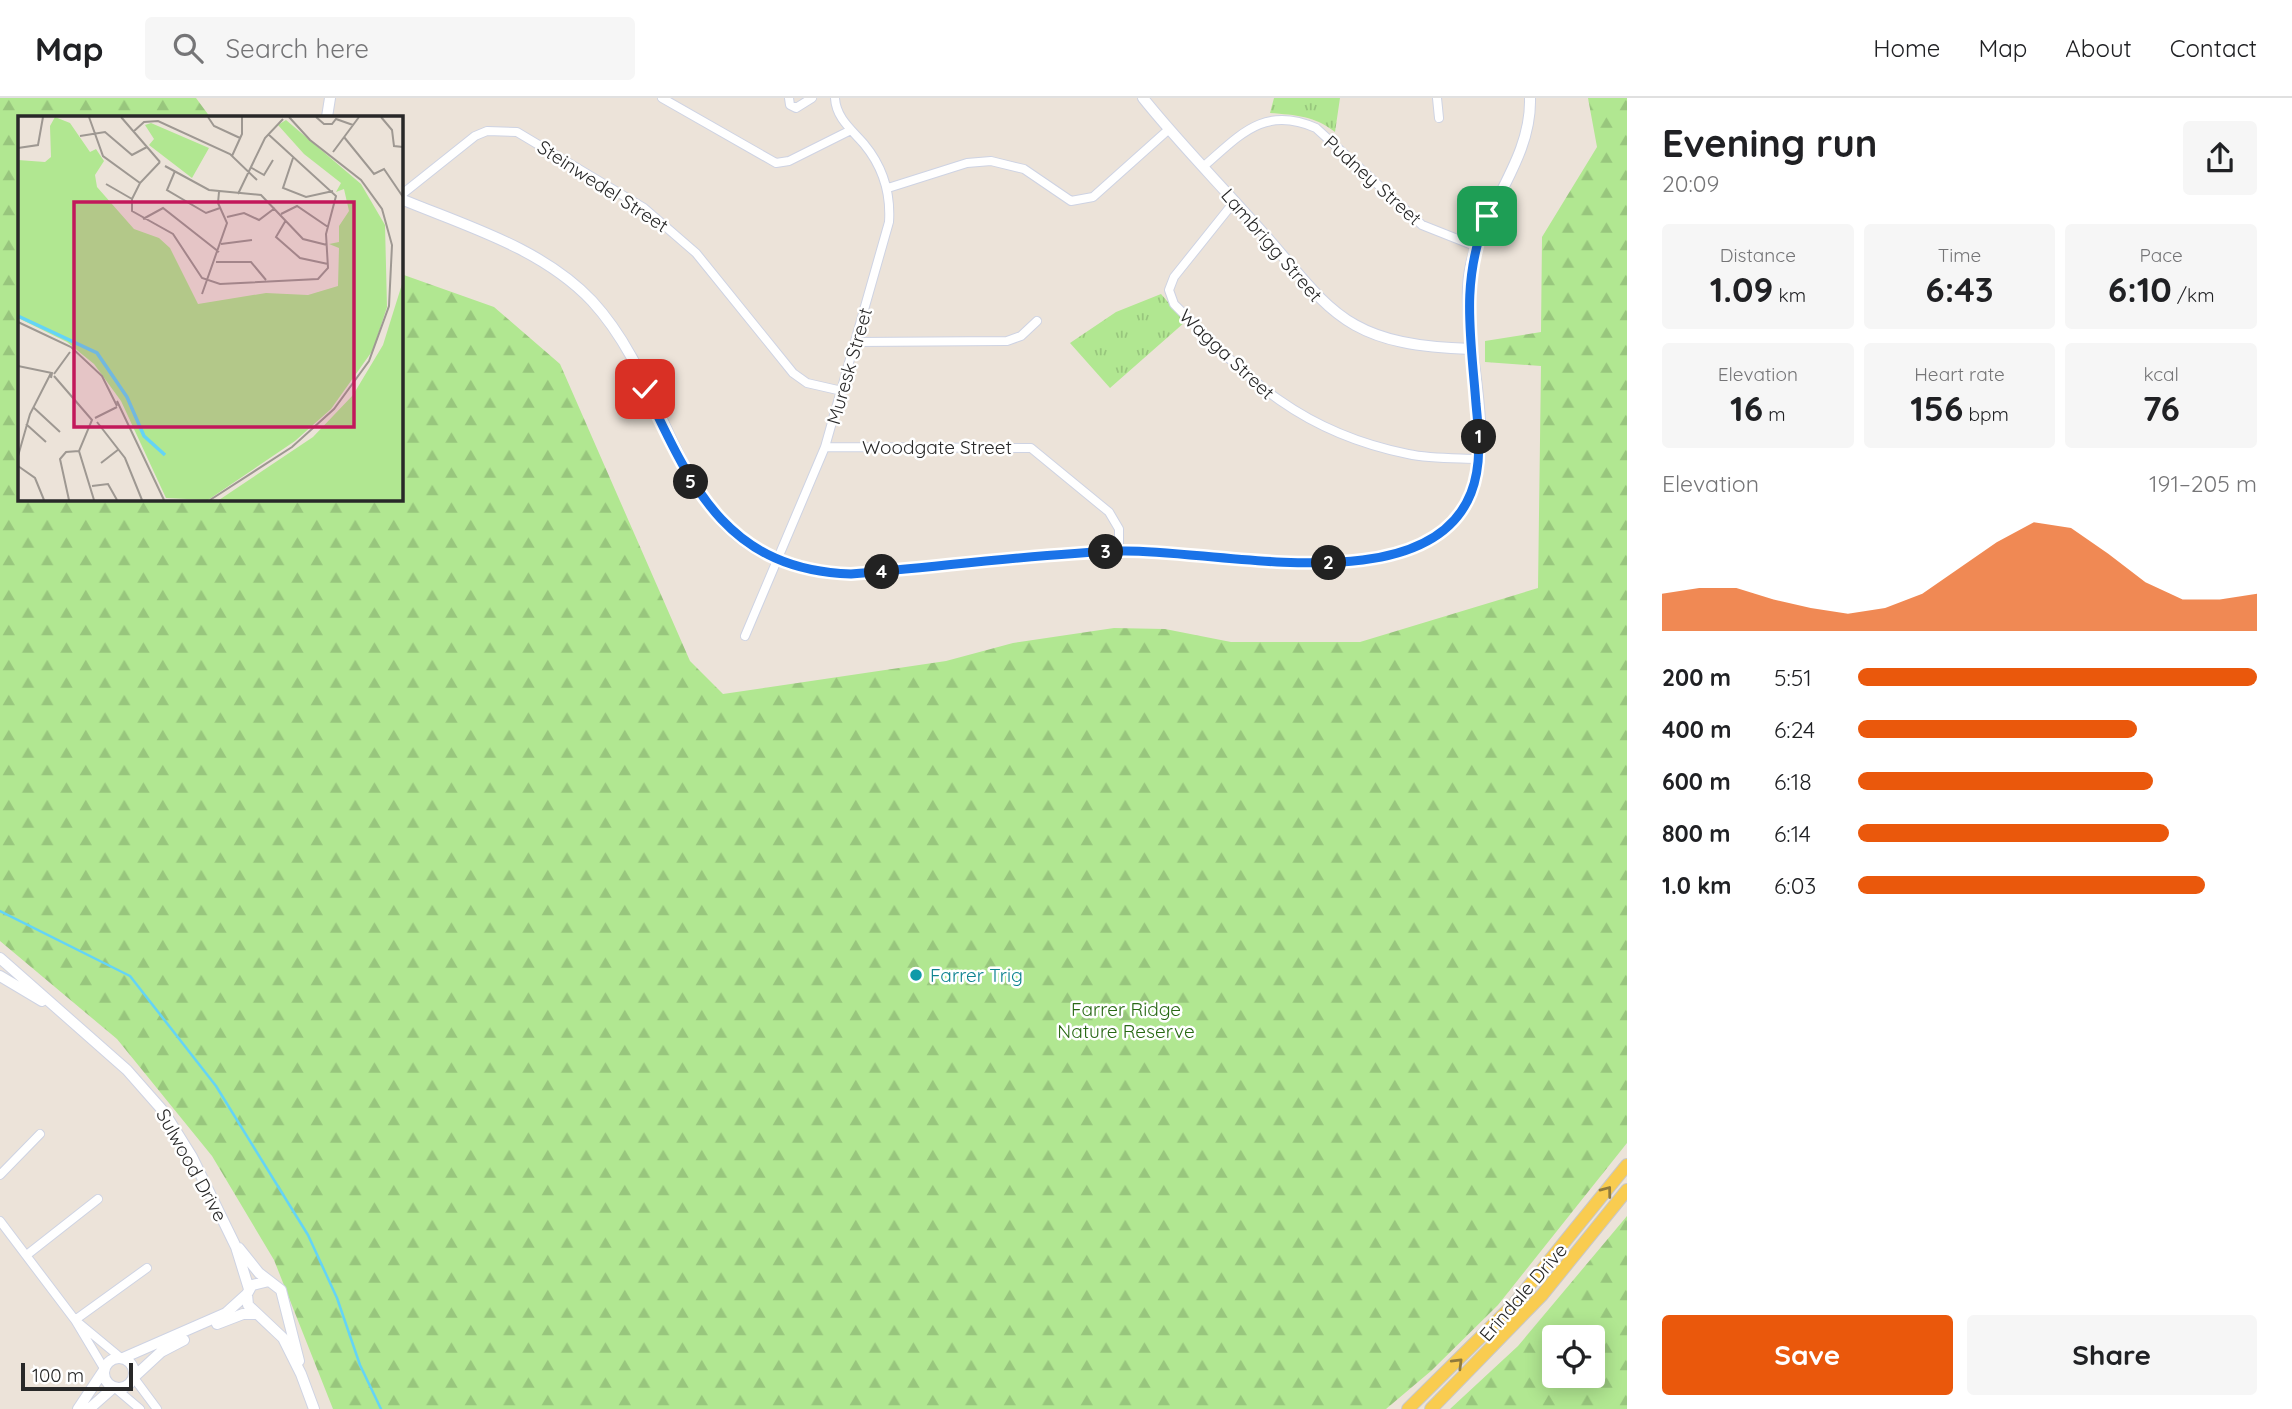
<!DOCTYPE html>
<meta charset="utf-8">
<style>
:root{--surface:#fff;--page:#f6f6f6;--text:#202124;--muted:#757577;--line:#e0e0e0;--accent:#ea580c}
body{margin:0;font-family:Quicksand,sans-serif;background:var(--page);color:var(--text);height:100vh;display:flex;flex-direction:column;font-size:26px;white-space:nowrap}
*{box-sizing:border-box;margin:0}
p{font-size:23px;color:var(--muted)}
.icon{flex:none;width:38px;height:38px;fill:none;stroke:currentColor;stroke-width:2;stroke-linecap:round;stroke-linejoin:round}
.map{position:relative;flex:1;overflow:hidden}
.panel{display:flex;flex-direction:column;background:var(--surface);width:665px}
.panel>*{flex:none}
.fabs{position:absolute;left:1542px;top:1227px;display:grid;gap:14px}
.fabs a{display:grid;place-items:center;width:63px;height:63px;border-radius:7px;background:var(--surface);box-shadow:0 4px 18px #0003;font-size:35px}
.scale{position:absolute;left:21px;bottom:18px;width:112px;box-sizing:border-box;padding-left:7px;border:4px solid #282828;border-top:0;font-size:19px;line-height:24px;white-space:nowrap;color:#282828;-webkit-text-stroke:5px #fff;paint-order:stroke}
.pin{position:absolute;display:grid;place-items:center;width:60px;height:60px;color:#fff;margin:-30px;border-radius:14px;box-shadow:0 4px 10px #0006}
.km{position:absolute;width:35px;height:35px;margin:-18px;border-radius:50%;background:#222;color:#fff;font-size:19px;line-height:35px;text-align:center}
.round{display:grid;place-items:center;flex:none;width:74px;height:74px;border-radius:7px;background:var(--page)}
.headline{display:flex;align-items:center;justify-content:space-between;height:119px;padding:0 35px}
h1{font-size:38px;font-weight:700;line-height:52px}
.figures{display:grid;grid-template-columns:repeat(3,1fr);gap:10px;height:119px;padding:7px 35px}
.figures div{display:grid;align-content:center;border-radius:7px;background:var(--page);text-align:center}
.figures b{font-size:35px;font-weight:700}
.figures small{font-size:19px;font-weight:400}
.figures p{font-size:19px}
.chart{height:196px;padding:14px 35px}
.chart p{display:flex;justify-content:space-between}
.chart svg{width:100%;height:126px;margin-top:7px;fill:var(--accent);opacity:.7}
.button{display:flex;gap:14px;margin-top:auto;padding:14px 35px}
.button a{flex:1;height:80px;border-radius:7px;background:var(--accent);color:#fff;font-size:28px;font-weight:700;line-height:80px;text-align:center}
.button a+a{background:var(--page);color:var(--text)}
ul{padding:0 35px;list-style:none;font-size:23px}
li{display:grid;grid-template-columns:112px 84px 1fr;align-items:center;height:52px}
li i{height:18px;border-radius:9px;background:var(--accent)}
header{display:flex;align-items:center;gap:42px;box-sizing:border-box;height:98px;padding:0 35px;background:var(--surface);border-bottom:2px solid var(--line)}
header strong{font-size:33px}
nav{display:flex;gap:38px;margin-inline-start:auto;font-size:24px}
.search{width:490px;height:63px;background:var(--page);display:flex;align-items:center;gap:18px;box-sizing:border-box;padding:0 24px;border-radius:7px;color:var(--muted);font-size:26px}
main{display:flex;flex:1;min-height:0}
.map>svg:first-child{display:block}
</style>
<header>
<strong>Map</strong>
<div class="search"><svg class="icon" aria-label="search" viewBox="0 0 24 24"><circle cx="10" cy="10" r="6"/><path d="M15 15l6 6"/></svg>Search here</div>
<nav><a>Home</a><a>Map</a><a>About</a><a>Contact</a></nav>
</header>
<main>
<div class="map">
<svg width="1627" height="1311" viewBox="0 0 1627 1311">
<defs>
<pattern id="grass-tufts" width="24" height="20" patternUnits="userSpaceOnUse" patternTransform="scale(1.75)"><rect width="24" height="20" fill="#b1e791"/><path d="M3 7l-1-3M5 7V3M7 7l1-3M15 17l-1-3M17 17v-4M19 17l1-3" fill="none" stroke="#98c67d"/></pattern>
<pattern id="forest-firs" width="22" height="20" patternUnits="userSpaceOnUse" patternTransform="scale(1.75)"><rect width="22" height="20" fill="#b1e791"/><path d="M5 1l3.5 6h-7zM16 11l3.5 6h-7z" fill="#98c67d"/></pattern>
</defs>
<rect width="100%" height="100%" fill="#ece3d9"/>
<path fill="url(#grass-tufts)" d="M1274,0h66l-5,34c-20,-16 -39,-17 -65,-19z
M1161,196l24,28 -75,66 -40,-45 46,-31z"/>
<path fill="url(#forest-firs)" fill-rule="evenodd" d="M0,0h196l14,19h-191v382h382v-225l93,33 66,57 130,297 33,33 223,-33 67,-18 101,-15 51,1 66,13h129l178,-54 3,-222 -56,-4v-21l56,-9 1,-95 55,-90 -9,-49h39v1045l-129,162 -67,66 -45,38h-1053l-59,-149 -62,-104 -95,-117 -117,-98z
M1627,1118v193h-177l68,-63zM1554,1239h38v39h-38z"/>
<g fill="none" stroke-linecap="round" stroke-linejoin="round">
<path stroke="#64d4f6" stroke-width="2.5" d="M0,813l130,65 86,110 92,149 29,63 23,67 21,44"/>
<defs>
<path id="street" d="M662,0l114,65 13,-2 62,-31
M789,0l1,7 6,3 16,-10
M1437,0l2,20
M1203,69c37,-32 61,-62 113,-39l106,97 53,21
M888,90l79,-25 24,-2 33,8 47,32 22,-4 75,-67
M401,97l74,-59 12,-5 30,1 127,76 52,45 97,120 14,10 35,8
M1234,104l-60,75 -5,13 5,14c75,76 125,128 234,150 23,5 47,4 70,5
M856,244l151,-1 14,-5 16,-15
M825,349l206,1 78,64 10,17v22
M745,538l80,-189 64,-225c2,-30 -6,-55 -25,-78 -12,-14 -28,-26 -29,-46
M0,1077l40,-41
M0,1123l75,99 30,50
M28,1156l70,-55
M75,1222l72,-52
M80,1226l41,34
M134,1280l23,31
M114,1289l26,22"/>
<path id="secondary" d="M1143,0c32,40 68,77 103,116 84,91 88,131 225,135
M327,19l3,-19
M401,101c65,27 141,49 191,102 93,101 78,268 259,273 89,-7 180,-20 270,-23 92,-3 297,54 348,-53 28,-58 -4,-148 -1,-211 3,-69 64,-120 62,-189
M0,860l127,112 37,42 28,45 44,90 13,42
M0,878l42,25
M239,1150l20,25 22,17 18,71
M269,1183l-17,4 -5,9 1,11 35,33 18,36 13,35
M217,1226l26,-10h12
M104 1275a15 15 0 1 1 30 0a15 15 0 1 1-30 0Z
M123,1260l103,-45 21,-19
M134,1279l27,-25 23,-12
M78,1311l26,-39
M89,1311l25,-22"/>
<path id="primary" d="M1408,1311l107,-106 112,-138
M1431,1311l111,-114 85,-105"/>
</defs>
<use href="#street" stroke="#ced3e3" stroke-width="10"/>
<use href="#secondary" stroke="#ced3e3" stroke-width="12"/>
<use href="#primary" stroke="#c7c7c7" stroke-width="14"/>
<use href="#street" stroke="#fff" stroke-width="8"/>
<use href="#secondary" stroke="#fff" stroke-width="10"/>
<use href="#primary" stroke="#f9cc50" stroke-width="12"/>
</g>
<defs><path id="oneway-chevron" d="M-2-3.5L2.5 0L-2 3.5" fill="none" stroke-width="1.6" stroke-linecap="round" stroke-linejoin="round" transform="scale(1.75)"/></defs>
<g stroke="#907a3c">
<use href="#oneway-chevron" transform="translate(1607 1093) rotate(-53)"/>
<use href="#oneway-chevron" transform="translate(1458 1265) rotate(-45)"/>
</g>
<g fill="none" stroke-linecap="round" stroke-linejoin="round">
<defs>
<path id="route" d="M645,291c46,97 82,181 206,185 89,-7 180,-20 269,-23 91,-3 307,54 351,-58 11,-28 8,-60 5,-89 -5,-67 -16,-123 11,-188"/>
</defs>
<use href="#route" stroke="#fff" stroke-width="14"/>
<use href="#route" stroke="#1a73e8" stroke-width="9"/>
</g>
<circle fill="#0f9aa8" stroke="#fff" stroke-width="2.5" cx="916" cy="877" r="7"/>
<g text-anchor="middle" stroke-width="5" stroke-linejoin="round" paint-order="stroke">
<g font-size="19" fill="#282828" stroke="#fff">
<text transform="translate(1373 82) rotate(42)" y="7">Pudney Street</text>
<text transform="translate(603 88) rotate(33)" y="7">Steinwedel Street</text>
<text transform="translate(1272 147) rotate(49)" y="7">Lambrigg Street</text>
<text transform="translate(1227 256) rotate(43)" y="7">Wagga Street</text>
<text transform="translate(849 268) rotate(-74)" y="7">Muresk Street</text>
<text x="937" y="356">Woodgate Street</text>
<text transform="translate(192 1067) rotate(61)" y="7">Sulwood Drive</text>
<text transform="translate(1523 1194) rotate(-49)" y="7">Erindale Drive</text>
</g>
<g font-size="19" fill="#0d838f" stroke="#fff" text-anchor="start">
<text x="930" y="884">Farrer Trig</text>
</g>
<g font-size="19" fill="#296915" stroke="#fff">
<text x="1126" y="918">Farrer Ridge<tspan x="1126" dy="22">Nature Reserve</tspan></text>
</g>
</g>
<g transform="translate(18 18)">
<rect width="385" height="385" fill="#ece3d9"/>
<path d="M133,7l58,25 -17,30 -43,-33 5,-6 -9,-14z" fill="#b1e791"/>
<path d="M37,1l15,6 20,29 6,-3 8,12 -9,14 2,12 37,42 25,9 11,10 28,56 68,-11 42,2 30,-9 1,-38 -10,-4 10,-2v-16l10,-15 -5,-22 -8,3 5,-9 -37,-29 -26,-29 8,-5 75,64 24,41 2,82 -14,43 -42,59 -36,32 -87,59 -42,-2 -45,-97 -27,-37 -27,-22 -49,-24v-158l27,2 6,-5 -1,-31zM385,165l-1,219h-183l94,-63 40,-42 30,-50z" fill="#b1e791"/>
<path fill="none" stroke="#64d4f6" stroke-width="3.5" d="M0,200l79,37 30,44 17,39 21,19"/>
<path fill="none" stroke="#9e9892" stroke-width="2" d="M71,1l14,39 37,27M103,1l39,45M190,1l6,9 26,12M298,1l8,7h8l4,-5 17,6M363,1l11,13 2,16 9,1M115,16l11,-10 14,-1 72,33 27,26M62,20l25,-4 27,23 15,-8M326,21l30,37 10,-5 19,28M0,32l20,-3 5,-28M315,36l26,-35M214,40l10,-22v-17M275,42l-10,30 23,9 27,-6M142,46l-20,21 -8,16v12l41,23 29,44 18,6 98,-5 10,-11 -2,-34 10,-38 -68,-62M147,50l44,24 52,5 42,44 24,6M232,51l14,8 9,-15M157,55l-8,19 39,23 14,-5M88,68l26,15M220,78l27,-56 18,-19M263,98l16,-8 31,21M209,101l17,-4 15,7 16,-12M125,103l20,-11 56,44M268,104l-10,17 24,21 28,6M203,128l31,-4M198,146h35l15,18M184,178l25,-71 -9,-20 1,-11M0,206l53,25 31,29 15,30M0,250l34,7 -1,5M36,258l16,-22M36,260l38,44 -13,31 15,49M99,285l47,99M15,291l27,25M77,302l22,-11M79,306l28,36 17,42M8,308l20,18M0,340l12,-42 21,-41M83,347l18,-14M0,350l17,12 9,22M74,370l16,-2 9,16M51,384l-9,-41 6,-7 13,-1M192,384l82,-53 42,-38 35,-48 20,-55 3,-61 -10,-36 -21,-29 -51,-40 -21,-23"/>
<path fill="#c2185b" fill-opacity="0.15" stroke="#c2185b" stroke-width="3.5" d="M56,86h280v225h-280z"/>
<rect width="385" height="385" fill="none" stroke="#282828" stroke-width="3.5"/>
</g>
</svg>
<div class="fabs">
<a><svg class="icon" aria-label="locate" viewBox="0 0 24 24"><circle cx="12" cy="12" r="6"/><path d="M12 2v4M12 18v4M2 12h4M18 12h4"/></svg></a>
</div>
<div class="scale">100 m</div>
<div class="pin" style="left:1487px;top:118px;background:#1e9e55"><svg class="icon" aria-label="arrive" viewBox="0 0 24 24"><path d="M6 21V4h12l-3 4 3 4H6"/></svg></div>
<div class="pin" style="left:645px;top:291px;background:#d93025"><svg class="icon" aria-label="check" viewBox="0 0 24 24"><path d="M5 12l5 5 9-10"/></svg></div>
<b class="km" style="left:1479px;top:339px">1</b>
<b class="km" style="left:1329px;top:465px">2</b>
<b class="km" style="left:1106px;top:454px">3</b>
<b class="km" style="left:882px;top:474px">4</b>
<b class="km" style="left:691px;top:384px">5</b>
</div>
<section class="panel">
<div class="headline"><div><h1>Evening run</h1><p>20:09</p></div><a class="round"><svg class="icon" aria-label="share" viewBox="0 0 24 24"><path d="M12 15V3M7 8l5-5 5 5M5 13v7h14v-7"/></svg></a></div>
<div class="figures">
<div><p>Distance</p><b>1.09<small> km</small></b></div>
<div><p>Time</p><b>6:43</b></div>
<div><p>Pace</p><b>6:10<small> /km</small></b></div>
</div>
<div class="figures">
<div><p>Elevation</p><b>16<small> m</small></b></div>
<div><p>Heart rate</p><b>156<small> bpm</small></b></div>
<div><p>kcal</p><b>76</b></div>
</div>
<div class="chart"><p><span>Elevation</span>191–205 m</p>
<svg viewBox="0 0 160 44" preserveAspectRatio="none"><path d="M0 44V31L10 29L20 29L30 33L40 36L50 38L60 36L70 31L80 22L90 13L100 6L110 8L120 17L130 27L140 33L150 33L160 31V44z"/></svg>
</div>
<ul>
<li><b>200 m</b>5:51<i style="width:100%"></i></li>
<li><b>400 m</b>6:24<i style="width:70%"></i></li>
<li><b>600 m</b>6:18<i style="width:74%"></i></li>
<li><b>800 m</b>6:14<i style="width:78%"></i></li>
<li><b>1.0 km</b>6:03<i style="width:87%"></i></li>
</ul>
<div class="button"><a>Save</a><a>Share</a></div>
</section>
</main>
